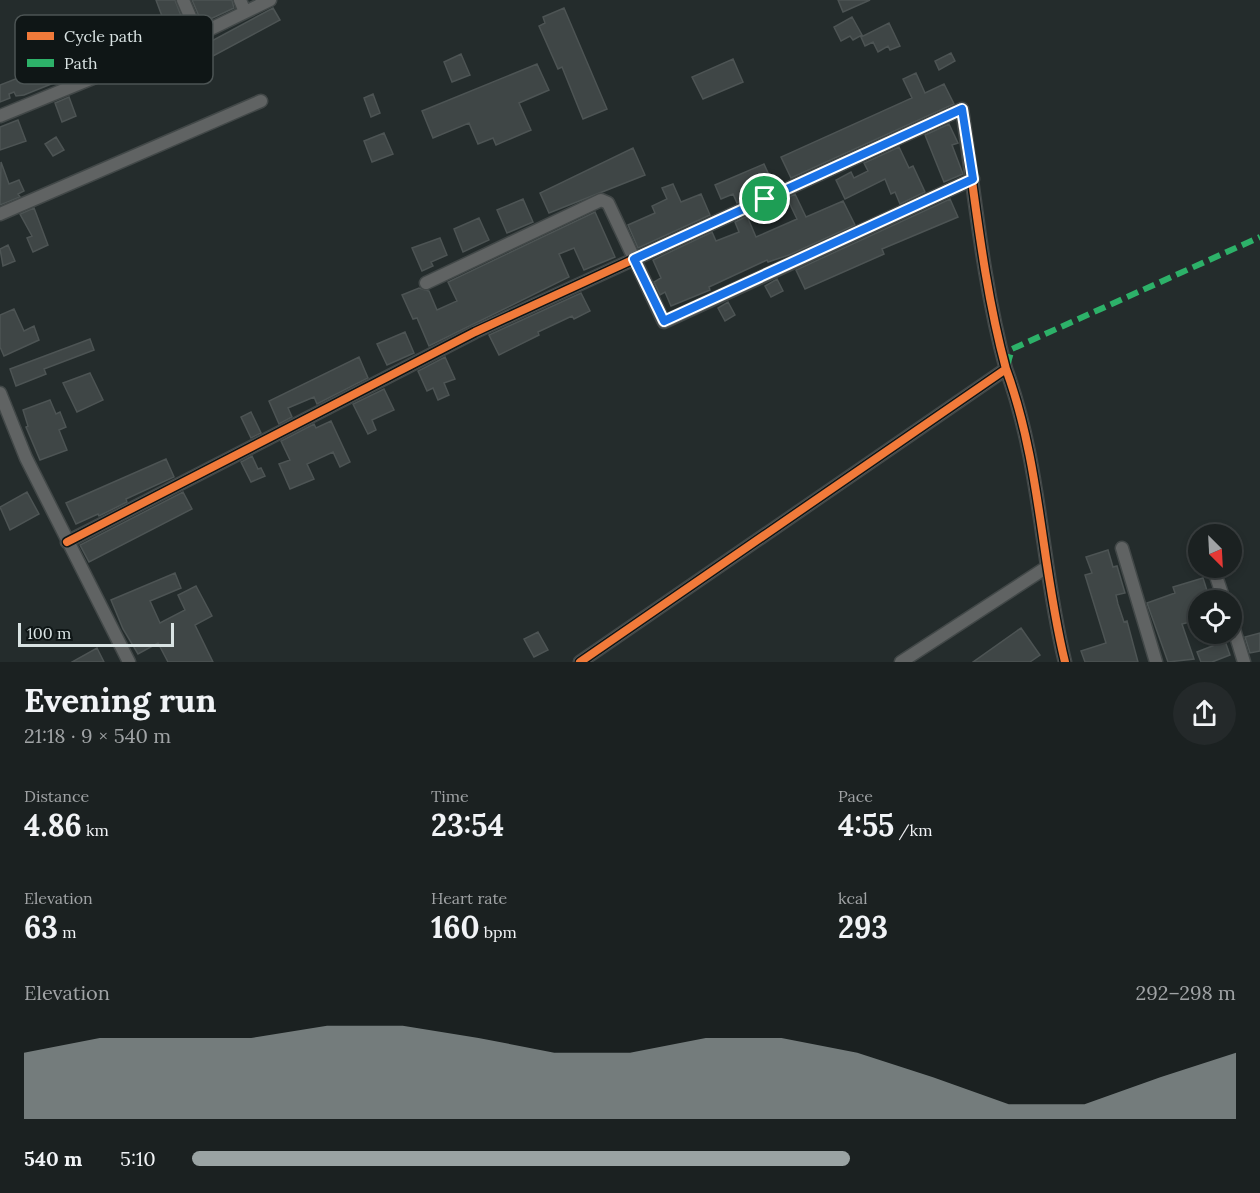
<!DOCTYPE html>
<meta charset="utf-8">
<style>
:root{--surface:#1b2121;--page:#24292a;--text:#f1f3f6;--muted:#a0a3a5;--line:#393e3f;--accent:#9aa3a3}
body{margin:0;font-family:Lora,serif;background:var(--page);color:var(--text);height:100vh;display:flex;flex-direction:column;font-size:22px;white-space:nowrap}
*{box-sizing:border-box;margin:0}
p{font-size:20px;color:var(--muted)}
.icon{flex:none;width:33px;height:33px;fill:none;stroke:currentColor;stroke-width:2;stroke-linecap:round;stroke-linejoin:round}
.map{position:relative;height:662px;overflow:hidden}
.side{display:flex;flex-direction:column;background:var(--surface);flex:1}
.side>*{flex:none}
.needle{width:39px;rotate:156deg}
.controls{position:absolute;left:1188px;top:524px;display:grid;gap:12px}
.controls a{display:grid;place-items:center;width:54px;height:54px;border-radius:50%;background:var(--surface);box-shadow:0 3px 9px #0003,0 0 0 2px var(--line);font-size:30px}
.scale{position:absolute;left:18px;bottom:15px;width:156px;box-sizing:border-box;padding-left:6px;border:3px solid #d9e3e3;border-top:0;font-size:16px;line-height:21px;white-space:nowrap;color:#d9e3e3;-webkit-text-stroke:4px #0f1616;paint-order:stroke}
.pin{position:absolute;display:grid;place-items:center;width:51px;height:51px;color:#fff;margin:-26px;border:3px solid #fff;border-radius:50%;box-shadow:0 2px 6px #0007}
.round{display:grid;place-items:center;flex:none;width:63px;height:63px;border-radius:32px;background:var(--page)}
.summary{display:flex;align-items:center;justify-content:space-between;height:102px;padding:0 24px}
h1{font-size:33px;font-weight:700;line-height:45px}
.metrics{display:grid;grid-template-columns:repeat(3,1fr);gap:9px;height:102px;padding:6px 24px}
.metrics div{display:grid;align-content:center}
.metrics b{font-size:30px;font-weight:700}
.metrics small{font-size:16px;font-weight:400}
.metrics p{font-size:16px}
.chart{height:168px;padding:12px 24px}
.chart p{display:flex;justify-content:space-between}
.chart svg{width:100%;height:108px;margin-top:6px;fill:var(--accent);opacity:.7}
ul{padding:0 24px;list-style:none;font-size:20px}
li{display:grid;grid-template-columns:96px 72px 1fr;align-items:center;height:45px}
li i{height:15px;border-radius:8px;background:var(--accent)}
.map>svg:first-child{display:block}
</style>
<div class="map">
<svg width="1260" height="662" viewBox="0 0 1260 662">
<rect width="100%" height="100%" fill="#242c2c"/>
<path fill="#3f4646" stroke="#4d5454" stroke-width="1.5" d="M156,0h19l12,31 -16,6 -2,-6 -15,6 3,6 -38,15 -2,-6 -23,9 2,5 -72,29 -8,1 -2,-4 -5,2 1,4 -10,4v-17l95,-37 -1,-4 68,-28z
M192,0h40l2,8 -32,15z
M838,0h32l-27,12z
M273,8l7,12 -93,50 -7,-12z
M564,8l43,101 -24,10 -21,-52 -4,2 -19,-43 6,-3 -2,-6z
M852,17l10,18 -9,5 -3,-4 -9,5 -7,-14z
M889,23l11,23 -10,4 -2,-4 -10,6 -5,-10 -8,4 -4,-9z
M951,53l4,8 -16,9 -4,-9z
M461,54l9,21 -18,7 -8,-20z
M733,59l10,23 -40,17 -11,-22z
M537,64l12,26 -30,13 12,27 -35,15 -3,-7 -15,6 -9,-21 -36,15 -11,-27z
M916,73l9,20 19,-9 10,20 -163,74 -10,-21 131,-59 -9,-19z
M373,94l7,19 -9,4 -7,-19z
M69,97l7,19 -14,6 -7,-19z
M18,120l8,21 -26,9v-23z
M949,124l9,19 -6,2 11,29 -19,8 -19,-47z
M384,133l9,21 -21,8 -8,-21z
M56,137l8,13 -11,6 -8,-12z
M899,147l10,21 4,-2 12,26 -25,12 -5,-12 -4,2 -6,-15 -40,20 -9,-19 15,-8 3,6 14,-7 -4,-8z
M633,148l12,27 -96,38 -9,-20z
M1,162l8,22 10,-4 5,11 -6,3 2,3 -20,8z
M764,164l10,22 -37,17 -4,-9 -12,5 -6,-14z
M673,184l8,18 20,-8 9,21 -72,33 -10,-23 27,-12 -3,-7 15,-7 -5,-11z
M795,194l11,23 37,-16 12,24 -66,30 -21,7 -1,-2 -58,27 1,3 -39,16 -6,-14 -5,3 -6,-13 7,-4 -8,-18 59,-28 4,9 23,-9 -4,-10 12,-6 9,21 41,-18 -10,-21z
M523,199l10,23 -26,11 -10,-23z
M950,199l8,18 -76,32 2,5 -79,35 -9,-19z
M34,208l14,37 -15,7 -6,-14 5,-2 -12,-22z
M595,212l20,45 -31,13 -10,-22 -15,6 10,23 -140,69 -12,-28 -4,1 -11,-24 17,-7 10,3 8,19 20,-9 -9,-19z
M479,218l10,22 -26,12 -9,-23z
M440,238l7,17 -16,7 2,4 -11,5 -10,-23z
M8,245l7,16 -12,5 -3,-17z
M777,279l6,12 -12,6 -6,-11z
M581,293l9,18 -16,8 -2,-3 -34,16 1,3 -40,20 -10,-20z
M728,302l7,13 -10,6 -7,-13z
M14,309l10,22 10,-5 5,14 -35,16 -4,-9v-32z
M405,332l9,21 -27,12 -10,-21z
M90,339l4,11 -50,19 2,5 -30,12 -6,-17z
M359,357l9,21 -51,26 -3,-7 -26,11 4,9 -13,7 -10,-23z
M445,357l10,22 -11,4 5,12 -11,5 -5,-12 -6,3 -9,-20z
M90,373l13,27 -26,12 -14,-29z
M384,389l10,21 -22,10 4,10 -8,4 -15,-30z
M50,400l6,14 4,-2 6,15 -7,3 8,20 -27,10 -14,-33 2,-1 -5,-16z
M251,412l10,21 -10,5 -10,-21z
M331,421l19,41 -10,5 -7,-15 -26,12 7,15 -24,10 -11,-25 11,-4 -9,-19 33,-17 2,4z
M252,456l6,13 3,-1 4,8 -14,6 -10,-20z
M166,459l8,18 -48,22 1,3 -28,14 -1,-2 -22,10 -10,-21z
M27,492l12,22 -29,16 -10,-23z
M183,492l9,17 -103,53 -9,-17z
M1108,550l5,17 4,-1 8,27 -9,2 2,9 6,18 3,-1 11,41h-53l-4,-11 25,-8 -21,-68 7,-2 -6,-16z
M175,573l6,15 -31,13 10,22 25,-13 -7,-15 18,-9 16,30 -17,9 18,37h-45l-10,-19 -20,11 -15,-25 -12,-29z
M1203,578l7,22h-12v20l-16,4 12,35 -26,3 -21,-59 28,-10 -2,-6z
M1021,628l19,27 -10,7h-57z
M538,632l10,18 -14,7 -10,-18z
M1260,633v18l-10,2 -5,-16z
M1225,641l5,14 -18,7h-11l-4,-10z
M97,648l7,14h-32z"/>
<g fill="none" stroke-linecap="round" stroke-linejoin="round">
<defs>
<path id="minor" d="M183,0l15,35
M240,0l5,12
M0,116l198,-81 72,-35
M0,214l261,-113
M426,283l175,-83 7,3 56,119 309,-143
M0,393l26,65 103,204
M67,542l408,-210 487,-223c13,87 21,175 44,260
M1122,548l34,114
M1213,567l11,33
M1232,623l12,39
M580,662l426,-293c35,95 35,196 59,293
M901,662l146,-95"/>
</defs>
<use href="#minor" stroke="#424848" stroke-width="15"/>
<use href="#minor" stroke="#606363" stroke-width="12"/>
<path stroke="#2db169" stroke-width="6" stroke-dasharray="12 6" stroke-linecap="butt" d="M1007,366l5,-17 248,-112"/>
<defs>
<path id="cycleway" d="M67,542l408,-210 487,-223c13,87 21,175 44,260
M580,662l426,-293c35,95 35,196 59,293"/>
</defs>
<use href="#cycleway" stroke="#0f1616" stroke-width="11"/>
<use href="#cycleway" stroke="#f17a3a" stroke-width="8"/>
</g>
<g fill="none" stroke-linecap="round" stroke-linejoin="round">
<defs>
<path id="route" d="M962,109l11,70 -309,142 -30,-62z"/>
</defs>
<use href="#route" stroke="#fff" stroke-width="12"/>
<use href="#route" stroke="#1a73e8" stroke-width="8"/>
</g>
<rect x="15" y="15" width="198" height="69" rx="9" fill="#0f1616" stroke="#4c5454" stroke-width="1.5"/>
<rect x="27" y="32" width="27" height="8" fill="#f17a3a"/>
<rect x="27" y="59" width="27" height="8" fill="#2db169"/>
<g font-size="16" fill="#d9e3e3">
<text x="64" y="42">Cycle path</text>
<text x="64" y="69">Path</text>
</g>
</svg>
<div class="controls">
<a><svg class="needle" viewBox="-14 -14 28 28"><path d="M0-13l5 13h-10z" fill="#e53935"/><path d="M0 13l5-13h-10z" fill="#a0a3a5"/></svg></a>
<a><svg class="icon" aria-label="locate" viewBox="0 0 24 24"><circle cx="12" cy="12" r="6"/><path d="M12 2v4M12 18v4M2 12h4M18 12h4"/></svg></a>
</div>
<div class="scale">100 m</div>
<div class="pin" style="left:765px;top:199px;background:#1e9e55"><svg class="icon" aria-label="arrive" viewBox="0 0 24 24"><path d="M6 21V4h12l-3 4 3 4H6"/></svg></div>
</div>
<section class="side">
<div class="summary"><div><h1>Evening run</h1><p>21:18 · 9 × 540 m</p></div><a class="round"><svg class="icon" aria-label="share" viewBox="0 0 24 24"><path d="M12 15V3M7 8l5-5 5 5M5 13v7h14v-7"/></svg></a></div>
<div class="metrics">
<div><p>Distance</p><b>4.86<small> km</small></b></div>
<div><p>Time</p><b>23:54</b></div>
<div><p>Pace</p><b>4:55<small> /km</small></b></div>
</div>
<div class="metrics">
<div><p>Elevation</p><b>63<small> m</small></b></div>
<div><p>Heart rate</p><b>160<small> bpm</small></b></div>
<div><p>kcal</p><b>293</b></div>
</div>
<div class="chart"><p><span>Elevation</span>292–298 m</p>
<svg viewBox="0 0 160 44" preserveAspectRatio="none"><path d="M0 44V17L10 11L20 11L30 11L40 6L50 6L60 11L70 17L80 17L90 11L100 11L110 17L120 27L130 38L140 38L150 27L160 17V44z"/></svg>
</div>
<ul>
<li><b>540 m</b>5:10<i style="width:63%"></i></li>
</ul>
</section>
